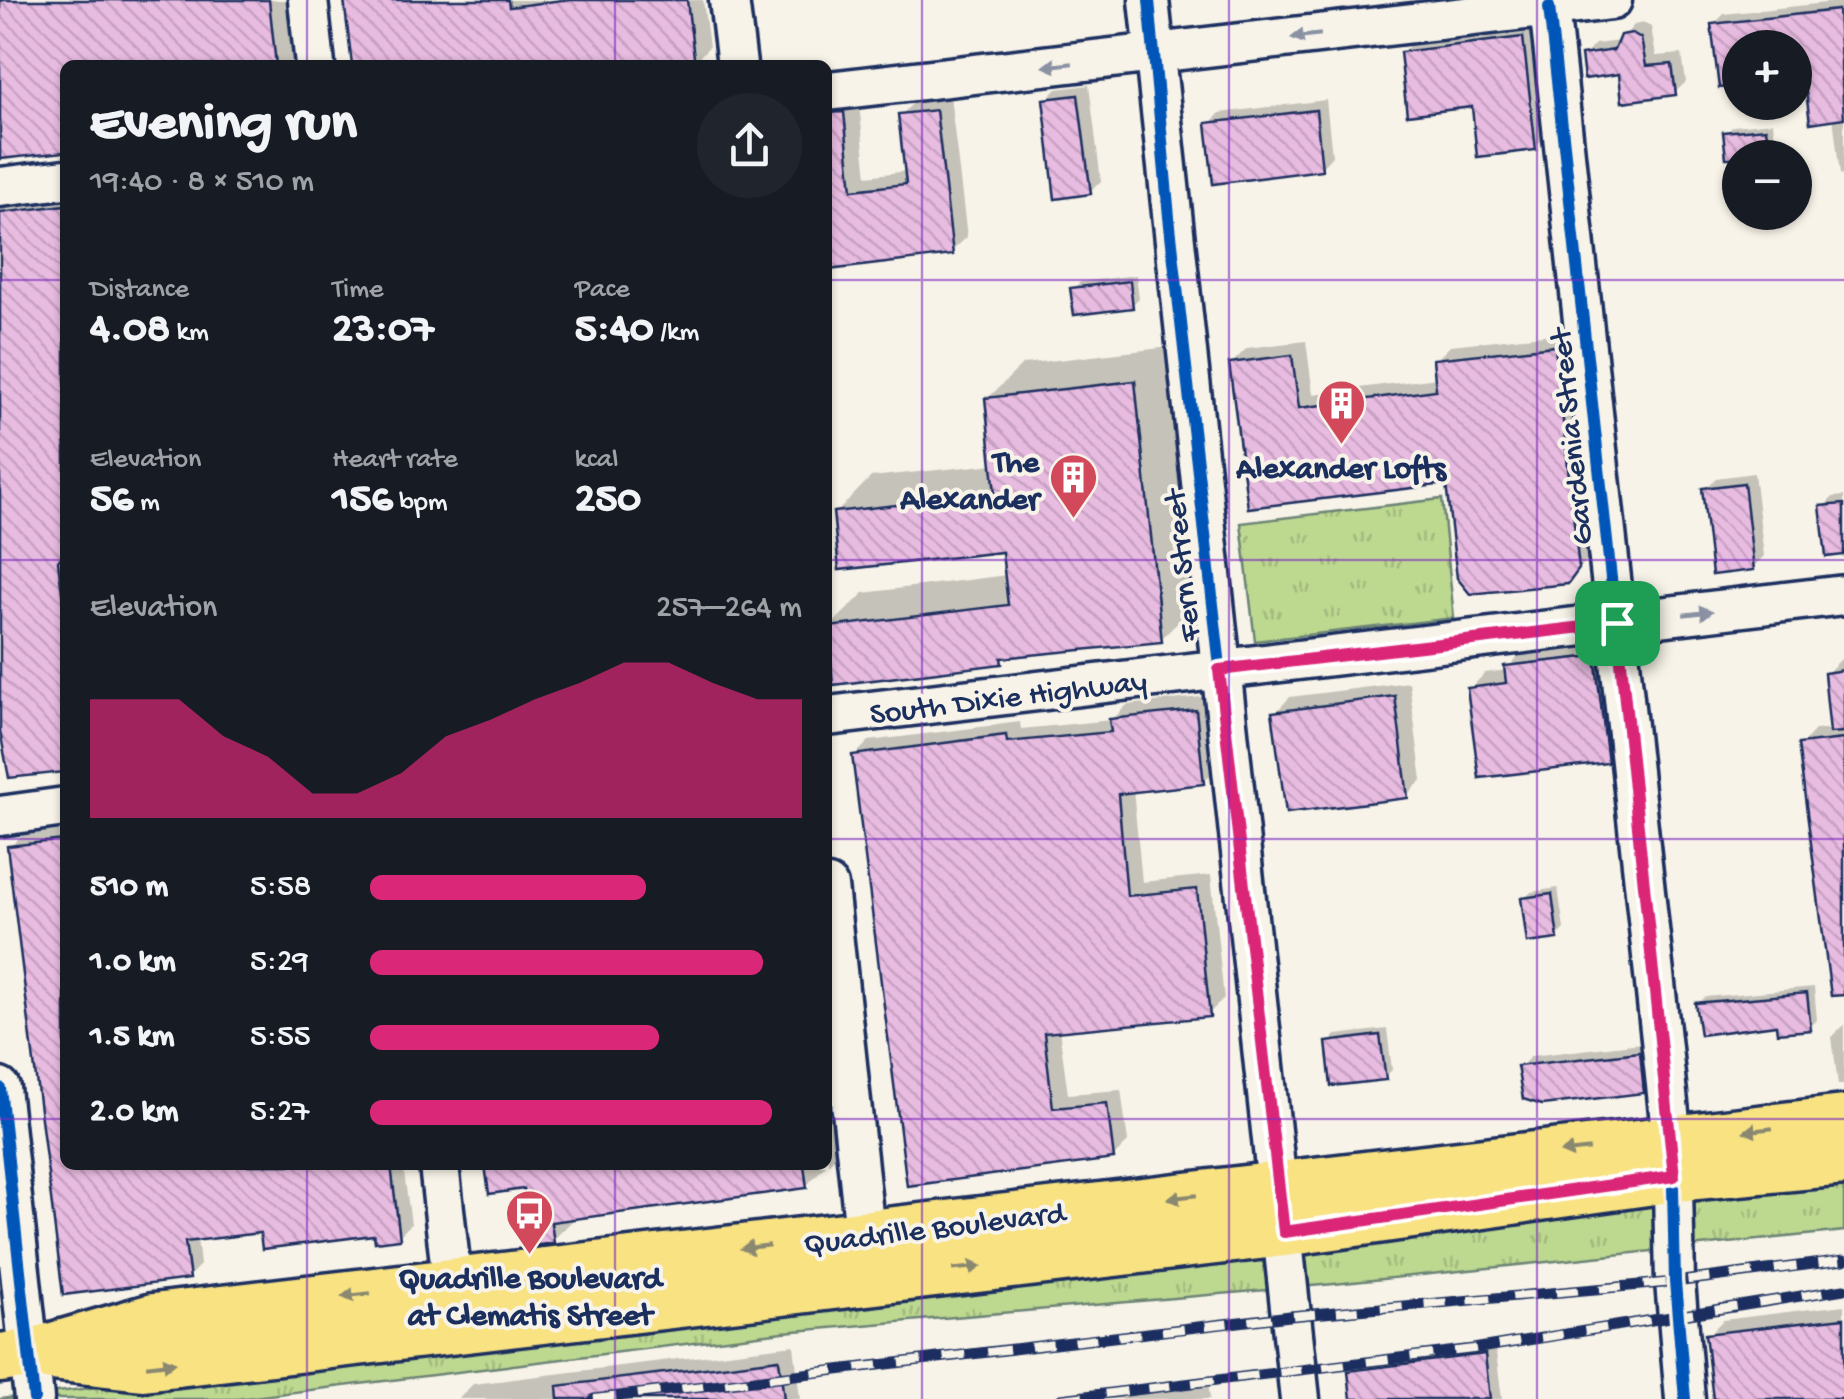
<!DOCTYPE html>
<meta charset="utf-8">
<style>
:root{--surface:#171b24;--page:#20242c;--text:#f1f3f6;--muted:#9ea1a6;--accent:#db2777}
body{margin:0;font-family:"Gochi Hand",sans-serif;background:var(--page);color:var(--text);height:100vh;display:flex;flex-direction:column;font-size:38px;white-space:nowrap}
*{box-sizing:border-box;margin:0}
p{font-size:32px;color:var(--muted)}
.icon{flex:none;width:55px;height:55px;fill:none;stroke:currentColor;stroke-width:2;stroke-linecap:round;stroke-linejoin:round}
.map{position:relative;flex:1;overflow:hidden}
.drawer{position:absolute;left:60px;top:60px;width:772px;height:1110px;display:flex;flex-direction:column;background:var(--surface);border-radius:15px;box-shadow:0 2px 8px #0004}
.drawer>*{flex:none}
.controls{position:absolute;left:1722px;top:30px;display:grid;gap:20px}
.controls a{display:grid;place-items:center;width:90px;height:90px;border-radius:50%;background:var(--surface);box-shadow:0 2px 8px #0004;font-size:50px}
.pin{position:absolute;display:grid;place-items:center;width:85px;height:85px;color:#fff;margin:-42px;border-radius:20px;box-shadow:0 5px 15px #0006}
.round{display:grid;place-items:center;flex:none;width:105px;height:105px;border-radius:52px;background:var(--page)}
.summary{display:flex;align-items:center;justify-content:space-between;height:170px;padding:0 30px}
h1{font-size:55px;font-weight:700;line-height:75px}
.figures{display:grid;grid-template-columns:repeat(3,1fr);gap:15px;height:170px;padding:10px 30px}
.figures div{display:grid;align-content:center}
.figures b{font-size:42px;font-weight:700}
.figures small{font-size:28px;font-weight:400}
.figures p{font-size:28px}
.chart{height:280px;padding:20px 30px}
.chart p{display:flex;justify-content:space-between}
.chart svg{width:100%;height:180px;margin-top:10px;fill:var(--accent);opacity:.7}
ul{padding:0 30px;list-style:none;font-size:32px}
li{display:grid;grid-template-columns:160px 120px 1fr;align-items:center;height:75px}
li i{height:25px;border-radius:12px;background:var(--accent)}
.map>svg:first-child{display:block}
</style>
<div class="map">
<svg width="1844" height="1399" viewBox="0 0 1844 1399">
<defs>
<pattern id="park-tufts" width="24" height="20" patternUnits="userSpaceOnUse" patternTransform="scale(2.5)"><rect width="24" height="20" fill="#bdd88f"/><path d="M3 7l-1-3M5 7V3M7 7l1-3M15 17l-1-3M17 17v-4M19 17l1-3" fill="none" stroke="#a2ba7e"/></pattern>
<pattern id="building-back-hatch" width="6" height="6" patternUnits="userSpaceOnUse" patternTransform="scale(2.5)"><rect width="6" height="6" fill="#e8bbe0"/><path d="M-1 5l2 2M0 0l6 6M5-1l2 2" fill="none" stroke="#c6a1c3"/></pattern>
</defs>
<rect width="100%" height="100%" fill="#f7f3e8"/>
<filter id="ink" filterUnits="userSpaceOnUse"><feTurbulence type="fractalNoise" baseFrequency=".01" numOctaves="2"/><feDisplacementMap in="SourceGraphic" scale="20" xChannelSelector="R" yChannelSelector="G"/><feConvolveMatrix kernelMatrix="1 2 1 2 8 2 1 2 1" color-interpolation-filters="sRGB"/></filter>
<g filter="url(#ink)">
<path fill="url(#park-tufts)" stroke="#6c8476" stroke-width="2.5" d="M1442,499l12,119 -199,23 -14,-118z
M1844,1175v56l-510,53 -551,48 -546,67h-237z"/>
<path fill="#0003" d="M0,0h285l8,65h-228v84l-65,7z
M347,0h356l6,47 -15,15 -26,3h-314z
M1844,1v174h-4l-7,-58 -25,-36 -13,1v-34h-55v35l-27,-58 11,-11z
M1537,23l13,109 -15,15 -132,-95 15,-15z
M1644,23l7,4 5,29 26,-2 4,28 -12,11 -90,-37 11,-12 25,-3 14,-16z
M1089,85l12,96 -11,11 -44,-92 11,-11z
M950,96l17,141 -16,15 -123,15v-159l31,-3 8,71 41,-5 -7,-56 15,-15z
M1326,100l6,56 -11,12 -112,-44 11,-11z
M1773,122l4,36h-37v12l-10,1 -4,-38 7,-7z
M65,193v576l-65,-40v-528z
M1136,275l3,23 -7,7 -59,-16 7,-7z
M1570,332l24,220 -27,30 -119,-101 -198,24 -18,-142 15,-15 59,-7 7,53 124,-16 -1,-18 15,-15z
M1170,347l27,257 -36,35 -154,16 -7,7 -172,-34 36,-35 143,-18 -3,-25 -168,-37 35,-36 124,-13 -8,-65 36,-35z
M1754,473l10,83 -11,11 -48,-78 11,-11z
M1844,496v57l-21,-46 10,-10z
M1610,642l13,103 -16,15 -137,-71 15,-16 22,-3 15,-19z
M1841,659h3v309l-43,-223 14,-15 17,-1 -6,-55z
M1409,682l13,98 -15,15 -132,-82 15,-16z
M1210,696l8,71 -15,15 -70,7 9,93 69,-7 13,124 -16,15 -149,15 9,65 53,-4 7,52 -15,15 -204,26 -55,-427 15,-15 151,-19 1,7 91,-9 15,-15z
M65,830v335h338l8,59 -12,12 -23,-4 -114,-1 -65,7 3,27 -12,12 -123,15 -55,-445 12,-12z
M1558,888l6,41 -7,7 -33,-37 7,-7z
M1814,987l3,33 -7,7 -112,-23 7,-7z
M1844,1025v60h-6l-6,-48z
M1387,1029l5,41 -8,7 -55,-34 7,-8z
M1650,1042l4,37 -11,12 -123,-24 11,-11z
M828,1084l9,71 -9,9z
M488,1165h338l-20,21 -229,30 -25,25 -26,-55z
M1844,1305v94h-128l-8,-64 15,-15z
M1495,1344l7,55h-149l-3,-27 12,-11z
M794,1345l6,54h-342l15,-15z
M1208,1381l2,18h-142z"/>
<path fill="url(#building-back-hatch)" stroke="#1b2f5e" stroke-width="2.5" d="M0,0h269l7,65h-211v87l-65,7z
M344,0h164l1,7 53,-7h125l8,65h-343z
M1838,10l6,108 -34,5 -5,-39 -10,1v-37h-55v38l-21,2 -8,-64z
M1632,33l9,5 5,28 26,-2 4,31 -54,7 -3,-28 -35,5 -3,-24 33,-5 6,-15z
M1523,37l13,113 -59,7 -5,-50 -65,8 -7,-63z
M1078,95l13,99 -36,5 -12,-100z
M936,110l17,145 -125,15v-157l16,-1 8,78 54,-6 -8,-70z
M1316,110l6,60 -109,14 -7,-61z
M1766,128l4,30h-44l-3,-26z
M65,205v347l-7,9 7,56v155l-56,6 -9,-47v-518z
M1130,281l3,27 -59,7 -4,-27z
M1555,346l24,223 -11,15 -98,10 -13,-16 -11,-94 -198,24 -19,-145 63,-8 7,53 137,-18 -3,-31z
M1135,381l27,261 -161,16 1,6 -169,21 -5,-58 180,-22 -6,-53 -163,18 -6,-58 162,-18 -10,-96z
M1744,483l10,87 -42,5 -10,-87z
M1844,504v51l-18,2 -6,-51z
M1595,656l13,107 -129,15 -12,-90 39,-5 -2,-17z
M1844,670v62l-14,1 -6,-60z
M1395,696l13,102 -122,15 -14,-101z
M1196,710l8,74 -86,10 9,102 70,-7 13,128 -166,16 9,75 54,-5 7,56 -207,27 -55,-431 154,-20 1,7 104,-10 -2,-13z
M1844,739v256l-13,1 -33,-252z
M65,840v325h326l9,74 -25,3 -1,-7 -112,14 -2,-16 -75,9 5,37 -127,16 -56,-449z
M1552,894l6,45 -31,4 -6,-45z
M1807,993l4,37 -34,3 -1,-8 -76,10 -5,-32z
M1380,1035l6,45 -55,6 -5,-44z
M1640,1052l4,41 -102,12 -19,-6 -6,-33z
M485,1165h319l3,23 -256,34 3,21 -22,3 -8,-57 -35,5z
M1844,1318v81h-131l-8,-65z
M1485,1354l5,45h-139l-3,-28z
M779,1359l5,40h-226l-1,-13z"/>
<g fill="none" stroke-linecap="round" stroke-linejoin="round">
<defs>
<path id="minor" d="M308,0l7,65
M729,0l8,65
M1149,0l151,1399
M1549,7l123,1133 3,142 10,117
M828,91l784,-91
M0,187l65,-8
M828,716l1016,-121
M0,816l65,-9
M828,886l40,375
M0,1088l34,311
M439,1165l16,142"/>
<path id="major" d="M51,1356l92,10 1141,-134 391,-55 169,-16
M0,1358l29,-4 124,-36 1691,-198"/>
</defs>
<use href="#minor" stroke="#1b2f5e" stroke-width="45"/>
<use href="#major" stroke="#1b2f5e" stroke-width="55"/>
<use href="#minor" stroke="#f7f3e8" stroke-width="38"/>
<use href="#major" stroke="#f8e281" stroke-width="48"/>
<defs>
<path id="rail" d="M594,1399l696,-83 385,-34 169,-22
M1061,1399l412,-50 371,-60"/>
</defs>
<use href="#rail" stroke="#1b2f5e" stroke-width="11"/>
<use href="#rail" stroke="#f7f3e8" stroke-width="8" stroke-dasharray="22" stroke-linecap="butt"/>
<defs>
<path id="cycleway" d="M1149,0l20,217 110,969
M1549,7l123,1133 3,142 10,117
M0,1088l34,311"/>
</defs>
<use href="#cycleway" stroke="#f7f3e8" stroke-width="19"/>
<use href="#cycleway" stroke="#0057b8" stroke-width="12"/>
</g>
<defs><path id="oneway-solid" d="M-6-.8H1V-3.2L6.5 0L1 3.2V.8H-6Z" transform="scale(2.5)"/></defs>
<g fill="#8991a3">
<use href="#oneway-solid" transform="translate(1306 36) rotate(173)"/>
<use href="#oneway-solid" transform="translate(1058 65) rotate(173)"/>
<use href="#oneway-solid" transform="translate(1698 613) rotate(-7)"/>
</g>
<g fill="#8a8870">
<use href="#oneway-solid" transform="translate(1758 1130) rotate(173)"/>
<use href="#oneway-solid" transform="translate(1575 1151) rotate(173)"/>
<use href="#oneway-solid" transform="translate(1182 1197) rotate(173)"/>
<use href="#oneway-solid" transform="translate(755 1247) rotate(173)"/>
<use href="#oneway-solid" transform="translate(967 1268) rotate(-6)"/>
<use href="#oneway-solid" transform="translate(356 1295) rotate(173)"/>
<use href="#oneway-solid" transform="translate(161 1364) rotate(-7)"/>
</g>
</g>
<g fill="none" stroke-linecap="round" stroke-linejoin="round" filter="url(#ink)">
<defs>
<path id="route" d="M1617,623l57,553 -390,56 -65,-562z"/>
</defs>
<use href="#route" stroke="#fff" stroke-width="20"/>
<use href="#route" stroke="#db2777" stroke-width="12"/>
</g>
<path fill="none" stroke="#7b2cbf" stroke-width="2.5" stroke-opacity="0.55" d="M307,0v65M615,0v65M922,0v1399M1229,0v1399M1537,0v1399M0,280h65M828,280h1016M0,560h65M828,560h1016M0,839h65M828,839h1016M0,1119h65M828,1119h1016M307,1165v234M615,1165v234"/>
<defs>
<symbol id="building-pin" viewBox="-11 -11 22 30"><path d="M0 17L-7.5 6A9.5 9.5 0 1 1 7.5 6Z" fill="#d1495b" stroke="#f7f3e8"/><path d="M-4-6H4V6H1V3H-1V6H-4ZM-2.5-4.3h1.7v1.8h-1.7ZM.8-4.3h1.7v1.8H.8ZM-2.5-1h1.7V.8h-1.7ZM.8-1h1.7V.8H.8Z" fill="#fff"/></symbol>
<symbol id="bus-pin" viewBox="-11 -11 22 30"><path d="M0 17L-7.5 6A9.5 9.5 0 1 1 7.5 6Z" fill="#d1495b" stroke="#f7f3e8"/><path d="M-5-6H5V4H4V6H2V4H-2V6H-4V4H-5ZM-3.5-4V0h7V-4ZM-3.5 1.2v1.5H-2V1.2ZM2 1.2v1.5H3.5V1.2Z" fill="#fff"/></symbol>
</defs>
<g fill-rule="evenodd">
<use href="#building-pin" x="1314" y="376" width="55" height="75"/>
<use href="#building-pin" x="1046" y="450" width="55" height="75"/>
<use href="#bus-pin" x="502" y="1186" width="55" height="75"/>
</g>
<g text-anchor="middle" stroke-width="8" stroke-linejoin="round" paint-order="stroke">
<g font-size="32" fill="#1b2f5e" stroke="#f7f3e8">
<text transform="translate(1569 437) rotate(-96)" y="11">Gardenia Street</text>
<text transform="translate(1180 566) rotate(-96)" y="11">Fern Street</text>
<text transform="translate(1008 695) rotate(-7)" y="11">South Dixie Highway</text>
<text transform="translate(934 1226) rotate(-7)" y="11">Quadrille Boulevard</text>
</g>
<g font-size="32" font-weight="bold" fill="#1b2f5e" stroke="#f7f3e8">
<text x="1039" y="471" text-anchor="end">The<tspan x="1039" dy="37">Alexander</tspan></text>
<text x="1341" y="477">Alexander Lofts</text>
<text x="530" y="1287">Quadrille Boulevard<tspan x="530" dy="37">at Clematis Street</tspan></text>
</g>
</g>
</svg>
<div class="controls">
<a>+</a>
<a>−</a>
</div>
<div class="pin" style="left:1617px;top:623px;background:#1e9e55"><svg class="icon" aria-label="arrive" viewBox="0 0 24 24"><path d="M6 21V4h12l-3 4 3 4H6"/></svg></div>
<section class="drawer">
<div class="summary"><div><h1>Evening run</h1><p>19:40 · 8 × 510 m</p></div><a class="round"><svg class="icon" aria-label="share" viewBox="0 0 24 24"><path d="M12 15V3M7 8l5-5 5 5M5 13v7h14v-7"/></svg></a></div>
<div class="figures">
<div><p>Distance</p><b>4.08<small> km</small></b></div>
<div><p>Time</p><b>23:07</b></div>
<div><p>Pace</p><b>5:40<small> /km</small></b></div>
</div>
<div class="figures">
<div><p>Elevation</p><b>56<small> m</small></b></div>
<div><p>Heart rate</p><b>156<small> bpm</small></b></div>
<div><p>kcal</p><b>250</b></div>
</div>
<div class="chart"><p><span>Elevation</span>257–264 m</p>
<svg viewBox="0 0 160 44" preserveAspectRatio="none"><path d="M0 44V15L10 15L20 15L30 24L40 29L50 38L60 38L70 33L80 24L90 20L100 15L110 11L120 6L130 6L140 11L150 15L160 15V44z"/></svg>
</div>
<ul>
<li><b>510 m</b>5:58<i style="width:64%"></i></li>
<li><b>1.0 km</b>5:29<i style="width:91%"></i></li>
<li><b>1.5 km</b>5:55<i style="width:67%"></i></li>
<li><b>2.0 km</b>5:27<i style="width:93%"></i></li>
</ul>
</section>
</div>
